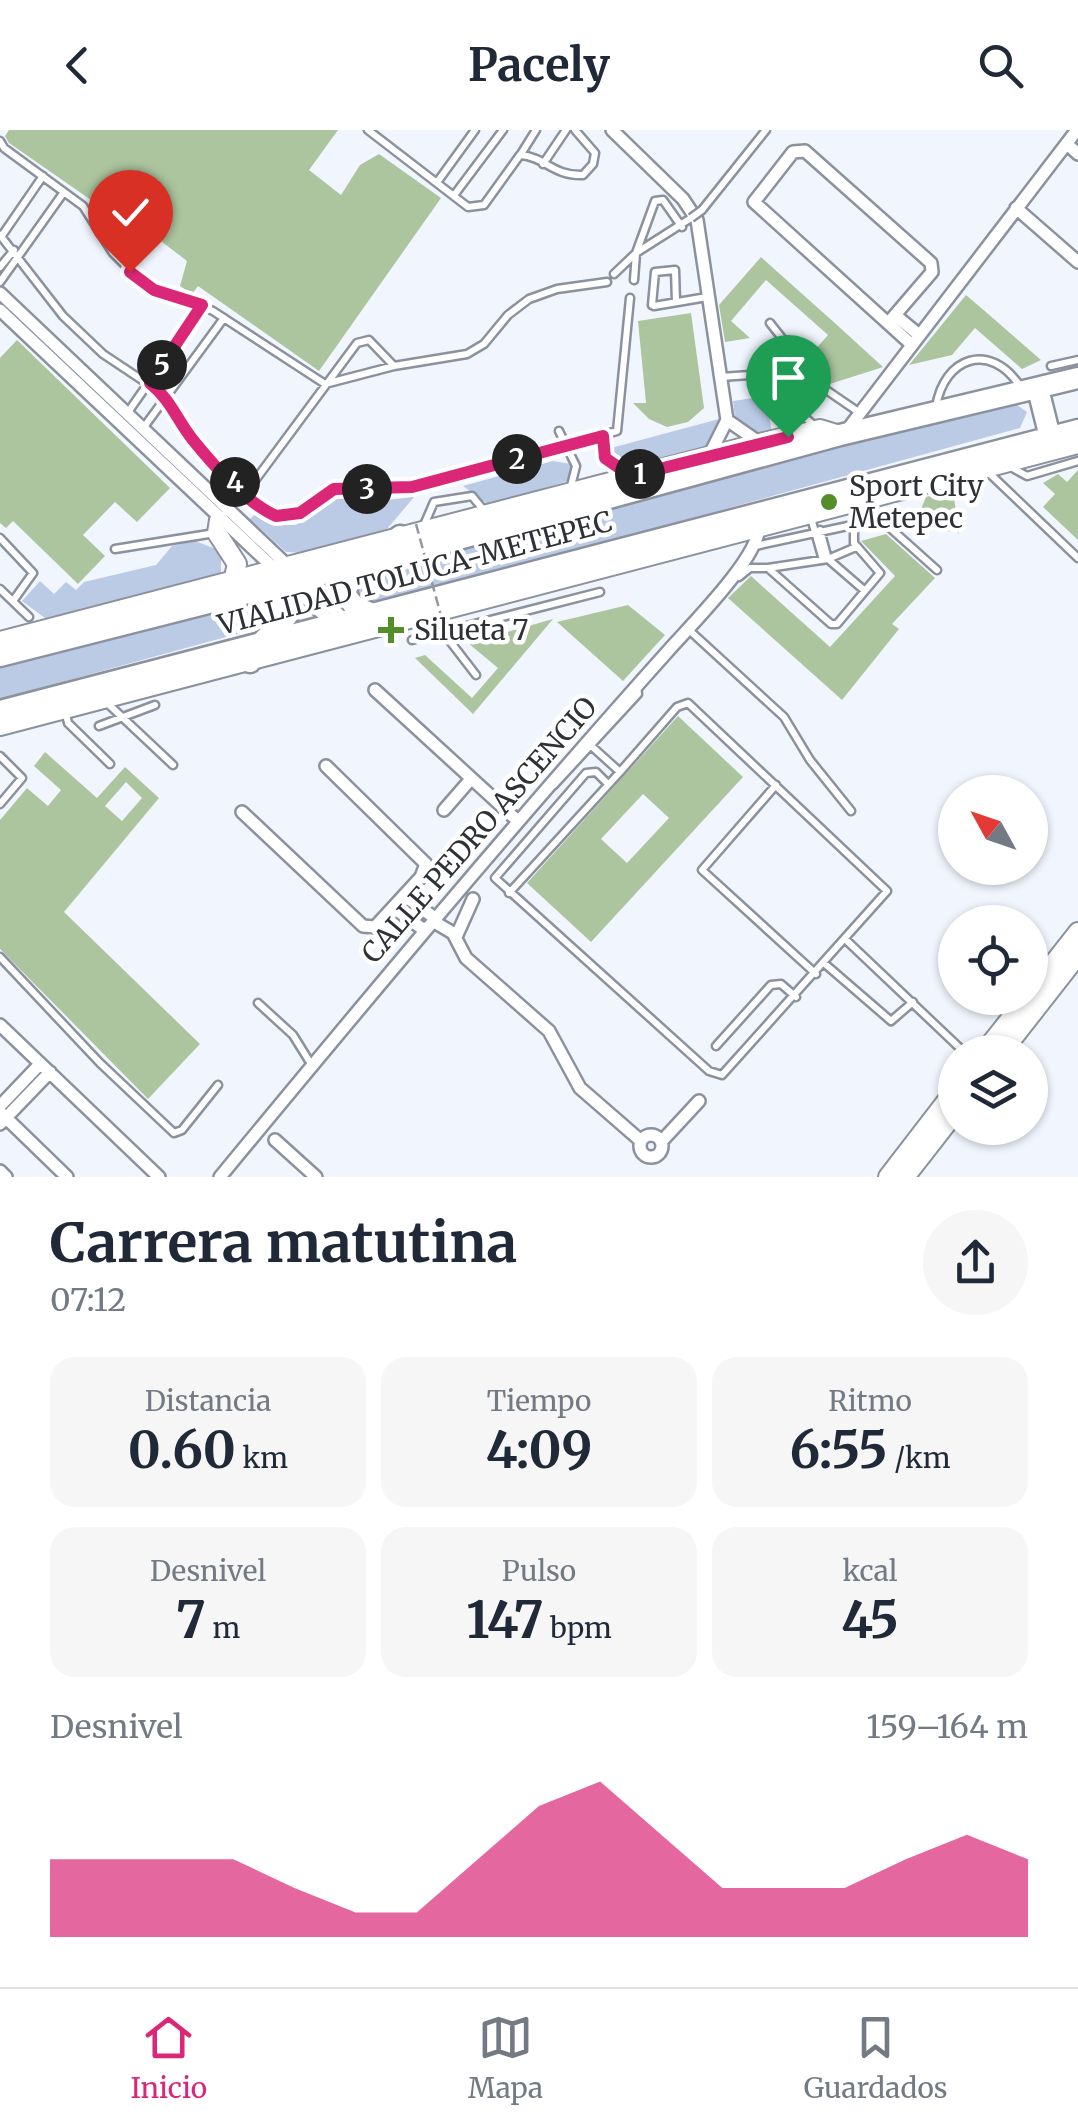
<!DOCTYPE html>
<html lang="es">
<meta charset="utf-8">
<style>
:root{--surface:#fff;--page:#f6f6f7;--text:#1f2937;--muted:#747a83;--line:#e0e1e3;--accent:#db2777}
body{margin:0;font-family:Merriweather,serif;background:var(--page);color:var(--text);height:100vh;display:flex;flex-direction:column;font-size:38px;white-space:nowrap}
*{box-sizing:border-box;margin:0}
p{font-size:32px;color:var(--muted)}
.icon{flex:none;width:55px;height:55px;fill:none;stroke:currentColor;stroke-width:2;stroke-linecap:round;stroke-linejoin:round}
.map{position:relative;height:1047px;overflow:hidden}
.details{display:flex;flex-direction:column;background:var(--surface);flex:1}
.details>*{flex:none}
.needle{width:65px;rotate:310deg}
.fabs{position:absolute;left:938px;top:645px;display:grid;gap:20px}
.fabs a{display:grid;place-items:center;width:110px;height:110px;border-radius:50%;background:var(--surface);box-shadow:0 2px 8px #0004;font-size:50px}
.pin{position:absolute;display:grid;place-items:center;width:85px;height:85px;color:#fff;margin:-102px -42px;border-radius:50% 50% 50% 0;rotate:-45deg;box-shadow:0 0 10px #0007}
.pin .icon{rotate:45deg}
.km{position:absolute;width:50px;height:50px;margin:-25px;border-radius:50%;background:#222;color:#fff;font-size:28px;line-height:50px;text-align:center}
.round{display:grid;place-items:center;flex:none;width:105px;height:105px;border-radius:52px;background:var(--page)}
.summary{display:flex;align-items:center;justify-content:space-between;height:170px;padding:0 50px}
h1{font-size:55px;font-weight:700;line-height:75px}
.metrics{display:grid;grid-template-columns:repeat(3,1fr);gap:15px;height:170px;padding:10px 50px}
.metrics div{display:grid;align-content:center;border-radius:25px;background:var(--page);text-align:center}
.metrics b{font-size:50px;font-weight:700}
.metrics small{font-size:28px;font-weight:400}
.metrics p{font-size:28px}
.chart{height:280px;padding:20px 50px}
.chart p{display:flex;justify-content:space-between}
.chart svg{width:100%;height:180px;margin-top:10px;fill:var(--accent);opacity:.7}
header{display:flex;justify-content:space-between;align-items:center;height:130px;padding:0 50px;background:var(--surface);font-size:45px;font-weight:700}
.tab-bar{display:flex;justify-content:space-around;align-items:center;height:140px;border-top:2px solid var(--line);background:var(--surface);font-size:28px;color:var(--muted)}
.tab-bar a{display:grid;justify-items:center;gap:5px}
.tab-bar .on{color:var(--accent)}
.map>svg:first-child{display:block}
</style>
<header><svg class="icon" aria-label="back" viewBox="0 0 24 24"><path d="M15 5l-7 7 7 7"/></svg>Pacely<svg class="icon" aria-label="search" viewBox="0 0 24 24"><circle cx="10" cy="10" r="6"/><path d="M15 15l6 6"/></svg></header>
<div class="map">
<svg width="1078" height="1047" viewBox="0 0 1078 1047">
<rect width="100%" height="100%" fill="#f1f6fe"/>
<path fill="#bbcae5" d="M766,266l6,37 -18,1 -19,-16 -2,-17z
M1010,270l17,12 -7,16 -641,176 -22,-1 -4,-21 21,-12 199,-57z
M719,289l1,12 -10,17 -85,20 -15,-13 1,-7z
M553,331l18,3v16l-82,25 -26,-19z
M346,364l41,6 27,-3 -27,32 -83,24 -18,-1 -36,-33 5,-5 19,11h22l31,-27z
M195,411l26,10v24l-172,46 -27,-20 18,-20 14,13 12,-12 10,8 8,-8 72,-17 16,-19z
M266,469l15,6 -8,19 -273,75v-36z"/>
<path fill="#acc59f" fill-rule="evenodd" d="M9,0h329l-29,40 32,25 19,-30 19,-11 62,44 -122,173 -121,-85 -6,8 -12,-8 7,-25 -34,-26 -29,12 -8,-8 11,-14 -118,-82 -4,-7z
M761,127l76,68 46,42 -53,17 -6,-4 -10,-29 14,-16 -62,-55 -35,41 19,17 -25,4 -6,-37z
M966,165l21,18 54,47 -19,9 -47,-41 -23,27 -43,10z
M691,183l13,95 -16,14 -21,5 -18,-8 -16,-16h13l-8,-82z
M17,210l153,148 -33,34 -22,-20 -32,33 22,21 -27,28 -65,-63 -7,7 -6,-5v-165z
M1078,340v70l-35,-33 12,-13 -12,-11 15,-9 9,8z
M953,360l6,44 -7,-6 -4,4 -27,-23 5,-12z
M886,404l49,44 -43,46 7,5 -57,71 -114,-102 23,-22 79,71 65,-71 -34,-35z
M628,475l37,30 -42,46 -66,-59z
M553,489l-80,95 -58,-56 10,-3 47,43 26,-30 -30,-25z
M678,586l65,61 -152,165 -64,-59zM643,664l26,24 -42,45 -26,-24z
M45,622l52,46 28,-31 34,31 -95,114 136,132 -52,55 -148,-150v-129l27,-32 21,18 13,-16 -27,-24zM126,652l16,16 -20,23 -17,-15z"/>
<g fill="none" stroke-linecap="round" stroke-linejoin="round">
<defs>
<path id="lane" d="M368,0l100,77 16,-2 36,-50c26,2 32,21 63,20l10,-11 2,-11 -20,-23
M0,11l4,7 79,58 30,47 29,29 71,29 112,73 69,-18 73,-12 17,-10 24,-29 21,-16 28,-10 50,-7
M521,24l15,-24
M543,34l23,-34
M438,51l37,-51
M455,64l48,-64
M702,80l64,-80
M0,105l63,81 40,38 63,42 28,45 51,53 31,21 25,-2 34,-24 78,-2 204,-56 13,-133
M1,107l42,-61
M0,137l14,-17
M614,144l22,-21 55,-35
M634,150l2,-27 19,-52 8,-1 19,27
M0,152l64,-90
M676,172l-1,-32 -20,2 -3,33 2,1 53,-9
M770,193l49,62 38,26
M1051,236l27,-6
M721,247l44,-3 19,26 31,26
M936,277c8,-50 54,-66 84,-21
M126,285l77,-110
M144,297l80,-109
M559,301l17,35 -6,24
M603,306l2,22 21,16
M1009,336l18,10 51,-15
M988,342l90,86
M245,364l112,-151 12,-3 25,26
M868,370l12,19 57,51
M854,373v40l26,30 -43,51h-6l-63,-56 60,-9 28,-12
M811,388l12,42
M424,395l10,-23 38,-6 14,17
M820,400l8,29 37,32
M0,408l33,35 -20,28
M755,416l125,-27
M115,419l100,-16
M739,447l11,-9h18
M0,459l29,28
M446,481l3,29 27,35
M689,500l95,87 26,43 41,51
M412,510l188,-48
M105,571l68,64
M65,580l3,13 42,41
M99,596l56,-21
M0,626l22,22 -22,26
M608,654l-12,-12 -10,1 -91,105 214,193 13,4 165,-184 -199,-188 -11,4 -57,65
M554,655l84,-91 -1,-7
M776,655l-74,85 114,104
M509,763l111,-121 -32,-29
M846,810l118,112
M0,827l100,106 74,70 8,-3 36,-45
M825,834l66,57 22,-19
M258,873l35,32 18,29
M716,916l55,-61 10,-1 15,13"/>
<path id="street" d="M612,0l71,69 14,21 30,200 -18,36
M1067,14l11,10
M1016,78l62,54
M0,163l345,327
M0,180l332,313
M895,185l24,20
M889,192l43,-50 -1,-9 -126,-112 -12,1 -39,50 157,142
M727,290l33,23
M844,304l233,-304
M375,560l143,131
M444,680l27,-31
M242,682l121,114 12,1 46,-50 5,-13 -100,-98
M405,766l31,23
M394,778l30,22 4,-3
M436,793l17,10 13,25 83,73 31,57 61,53
M456,807l17,-38
M0,895l159,152
M0,976l40,-42
M0,982l67,65
M0,994l50,-52
M640 1016a11 11 0 1 1 22 0a11 11 0 1 1-22 0Z
M275,1010l41,37
M661,1012l38,-41
M0,1041l6,6
M220,1047c147,-178 294,-354 448,-526 22,-25 94,-96 91,-127"/>
<path id="secondary" d="M219,390l-2,13 20,31 -4,17
M0,511l760,-198 60,-14 20,6
M0,596l1078,-282
M1030,863l48,-61
M984,922l43,-54
M1002,922l76,-97
M888,1047l67,-87
M905,1047l50,-64"/>
<path id="highway" d="M1038,259l12,48
M395,492l-40,-15 -10,-13 5,-15 50,-43
M0,526l433,-110 407,-111 238,-57
M250,532l11,-19 26,-27 -7,-18 -21,-5
M0,581l1078,-281"/>
</defs>
<use href="#lane" stroke="#8b929e" stroke-width="11"/>
<use href="#street" stroke="#8b929e" stroke-width="16"/>
<use href="#secondary" stroke="#8b929e" stroke-width="22"/>
<use href="#highway" stroke="#8b929e" stroke-width="25"/>
<use href="#lane" stroke="#fff" stroke-width="6"/>
<use href="#street" stroke="#fff" stroke-width="11"/>
<use href="#secondary" stroke="#fff" stroke-width="18"/>
<use href="#highway" stroke="#fff" stroke-width="20"/>
<defs>
<path id="lane-bridge" d="M691,88l11,-8"/>
</defs>
<use href="#lane-bridge" stroke="#8b929e" stroke-width="11" stroke-linecap="butt"/>
<path stroke="#93979e" stroke-width="2.5" stroke-dasharray="10 5" stroke-linecap="butt" d="M416,394l27,99"/>
<use href="#lane-bridge" stroke="#fff" stroke-width="6"/>
</g>
<g fill="none" stroke-linecap="round" stroke-linejoin="round">
<defs>
<path id="route" d="M130,142l24,18 48,15 -52,78c21,17 27,37 43,57 21,26 53,63 83,76l24,-3 34,-24 78,-2 191,-51 2,22 26,18 157,-39"/>
</defs>
<use href="#route" stroke="#fff" stroke-width="20"/>
<use href="#route" stroke="#db2777" stroke-width="12"/>
</g>
<g fill="#558d2a" stroke="#fff" stroke-width="4">
<circle cx="829" cy="372" r="10"/>
<path d="M386 485h10v10h10v10h-10v10h-10v-10h-10v-10h10z"/>
</g>
<g text-anchor="middle" stroke-width="9" stroke-linejoin="round" paint-order="stroke">
<g font-size="28" fill="#2e3136" stroke="#fff" text-anchor="start">
<text x="849" y="366">Sport City<tspan x="849" dy="32">Metepec</tspan></text>
<text x="414" y="510">Silueta 7</text>
</g>
<g font-size="28" fill="#2e3136" stroke="#fff">
<text transform="translate(415 443) rotate(-15)" y="10">VIALIDAD TOLUCA-METEPEC</text>
<text transform="translate(479 700) rotate(-49)" y="10">CALLE PEDRO ASCENCIO</text>
</g>
</g>
</svg>
<div class="fabs">
<a><svg class="needle" viewBox="-14 -14 28 28"><path d="M0-13l5 13h-10z" fill="#e53935"/><path d="M0 13l5-13h-10z" fill="#747a83"/></svg></a>
<a><svg class="icon" aria-label="locate" viewBox="0 0 24 24"><circle cx="12" cy="12" r="6"/><path d="M12 2v4M12 18v4M2 12h4M18 12h4"/></svg></a>
<a><svg class="icon" aria-label="layers" viewBox="0 0 24 24"><path d="M12 4l9 5-9 5-9-5zM3 14l9 5 9-5"/></svg></a>
</div>
<div class="pin" style="left:788px;top:307px;background:#1e9e55"><svg class="icon" aria-label="arrive" viewBox="0 0 24 24"><path d="M6 21V4h12l-3 4 3 4H6"/></svg></div>
<div class="pin" style="left:130px;top:142px;background:#d93025"><svg class="icon" aria-label="check" viewBox="0 0 24 24"><path d="M5 12l5 5 9-10"/></svg></div>
<b class="km" style="left:640px;top:344px">1</b>
<b class="km" style="left:517px;top:329px">2</b>
<b class="km" style="left:367px;top:359px">3</b>
<b class="km" style="left:235px;top:352px">4</b>
<b class="km" style="left:162px;top:235px">5</b>
</div>
<section class="details">
<div class="summary"><div><h1>Carrera matutina</h1><p>07:12</p></div><a class="round"><svg class="icon" aria-label="share" viewBox="0 0 24 24"><path d="M12 15V3M7 8l5-5 5 5M5 13v7h14v-7"/></svg></a></div>
<div class="metrics">
<div><p>Distancia</p><b>0.60<small> km</small></b></div>
<div><p>Tiempo</p><b>4:09</b></div>
<div><p>Ritmo</p><b>6:55<small> /km</small></b></div>
</div>
<div class="metrics">
<div><p>Desnivel</p><b>7<small> m</small></b></div>
<div><p>Pulso</p><b>147<small> bpm</small></b></div>
<div><p>kcal</p><b>45</b></div>
</div>
<div class="chart"><p><span>Desnivel</span>159–164 m</p>
<svg viewBox="0 0 160 44" preserveAspectRatio="none"><path d="M0 44V25L10 25L20 25L30 25L40 32L50 38L60 38L70 25L80 12L90 6L100 19L110 32L120 32L130 32L140 25L150 19L160 25V44z"/></svg>
</div>
</section>
<nav class="tab-bar">
<a class="on"><svg class="icon" aria-label="home" viewBox="0 0 24 24"><path d="M3 11l9-7 9 7M6 9v11h12V9"/></svg>Inicio</a>
<a><svg class="icon" aria-label="map" viewBox="0 0 24 24"><path d="M3 6l6-2 6 2 6-2v14l-6 2-6-2-6 2zM9 4v14M15 6v14"/></svg>Mapa</a>
<a><svg class="icon" aria-label="saved" viewBox="0 0 24 24"><path d="M7 4h10v16l-5-4-5 4z"/></svg>Guardados</a>
</nav>
